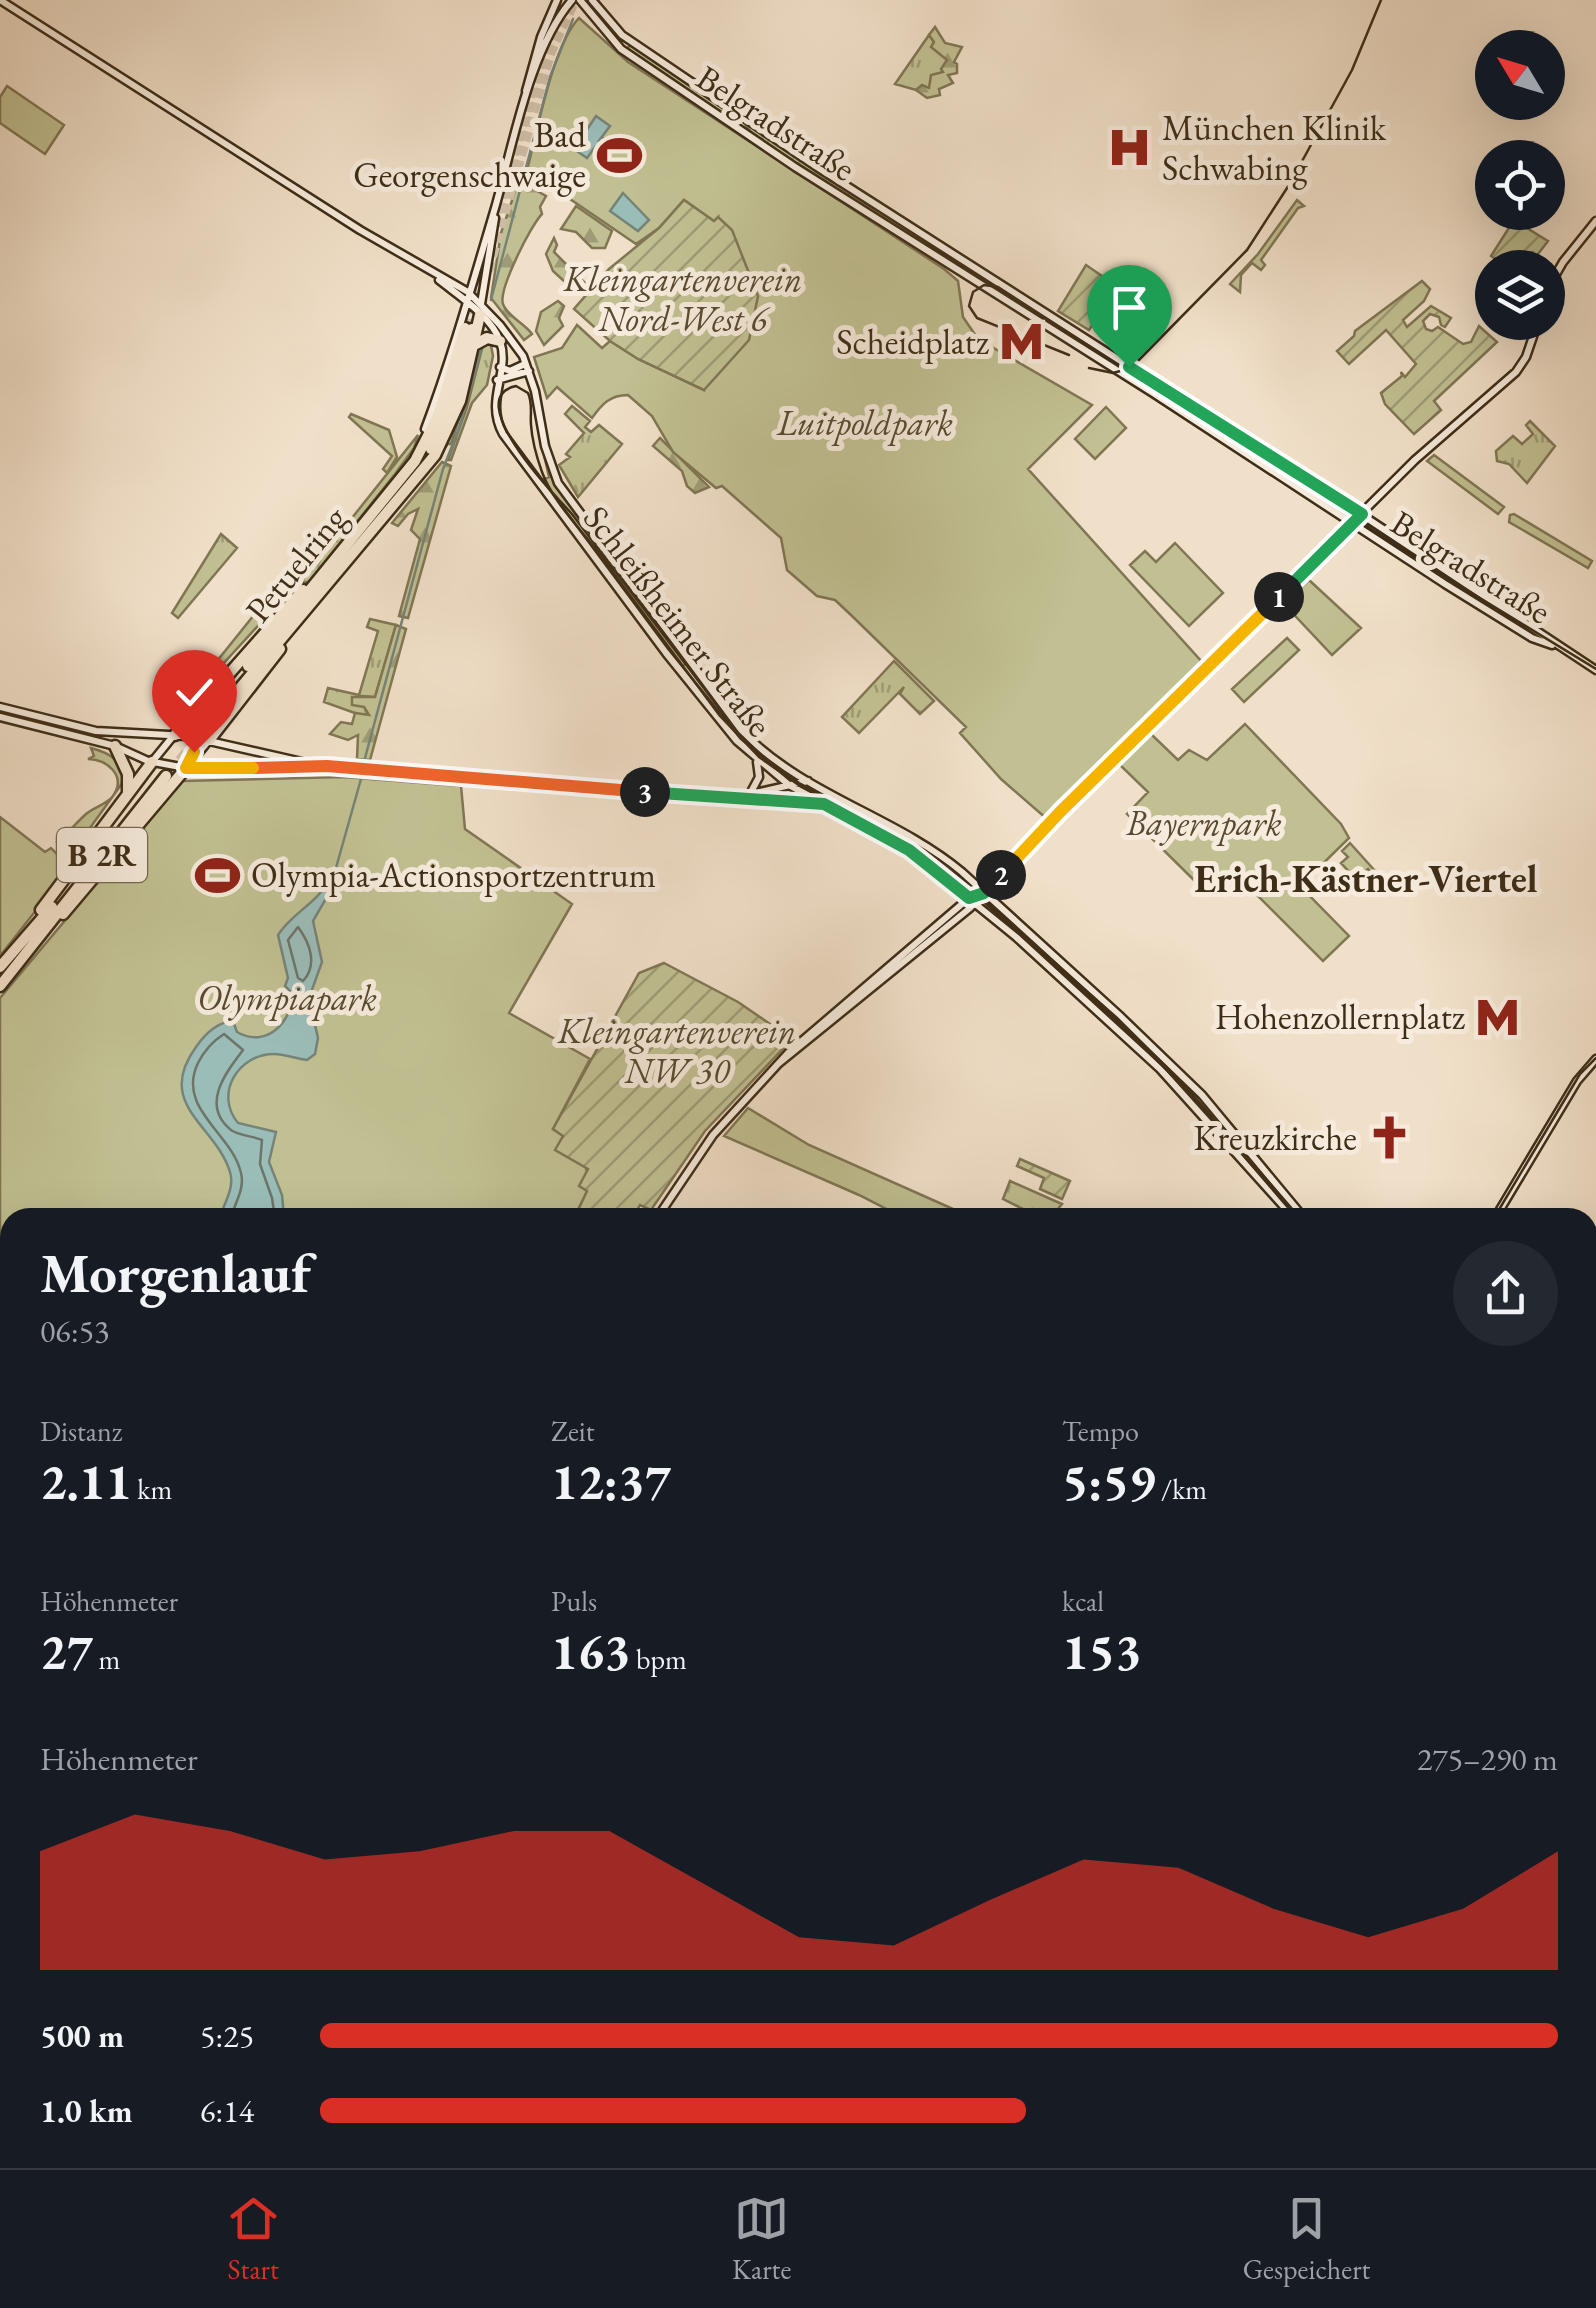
<!DOCTYPE html>
<html lang="de">
<meta charset="utf-8">
<style>
:root{--surface:#171b24;--page:#242831;--text:#f1f3f6;--muted:#9ea1a6;--line:#363941;--accent:#d93025}
body{margin:0;font-family:"EB Garamond",serif;background:var(--page);color:var(--text);height:100vh;display:flex;flex-direction:column;font-size:38px;white-space:nowrap}
*{box-sizing:border-box;margin:0}
p{font-size:32px;color:var(--muted)}
.icon{flex:none;width:55px;height:55px;fill:none;stroke:currentColor;stroke-width:2;stroke-linecap:round;stroke-linejoin:round}
.map{position:relative;flex:1;overflow:hidden}
.drawer{position:absolute;left:0px;top:1208px;width:1598px;height:962px;display:flex;flex-direction:column;background:var(--surface);border-radius:30px 30px 0 0;box-shadow:0 10px 40px #0002}
.drawer>*{flex:none}
.needle{width:65px;rotate:308deg}
.tools{position:absolute;left:1475px;top:30px;display:grid;gap:20px}
.tools a{display:grid;place-items:center;width:90px;height:90px;border-radius:50%;background:var(--surface);box-shadow:0 10px 40px #0002;font-size:50px}
.pin{position:absolute;display:grid;place-items:center;width:85px;height:85px;color:#fff;margin:-102px -42px;border-radius:50% 50% 50% 0;rotate:-45deg;box-shadow:0 0 10px #0007}
.pin .icon{rotate:45deg}
.km{position:absolute;width:50px;height:50px;margin:-25px;border-radius:50%;background:#222;color:#fff;font-size:28px;line-height:50px;text-align:center}
.round{display:grid;place-items:center;flex:none;width:105px;height:105px;border-radius:52px;background:var(--page)}
.overview{display:flex;align-items:center;justify-content:space-between;height:170px;padding:0 40px}
h1{font-size:55px;font-weight:700;line-height:75px}
.metrics{display:grid;grid-template-columns:repeat(3,1fr);gap:15px;height:170px;padding:10px 40px}
.metrics div{display:grid;align-content:center}
.metrics b{font-size:50px;font-weight:700}
.metrics small{font-size:28px;font-weight:400}
.metrics p{font-size:28px}
.chart{height:280px;padding:20px 40px}
.chart p{display:flex;justify-content:space-between}
.chart svg{width:100%;height:180px;margin-top:10px;fill:var(--accent);opacity:.7}
ul{padding:0 40px;list-style:none;font-size:32px}
li{display:grid;grid-template-columns:160px 120px 1fr;align-items:center;height:75px}
li i{height:25px;border-radius:12px;background:var(--accent)}
.tab-bar{display:flex;justify-content:space-around;align-items:center;height:140px;border-top:2px solid var(--line);background:var(--surface);font-size:28px;color:var(--muted)}
.tab-bar a{display:grid;justify-items:center;gap:5px}
.tab-bar .selected{color:var(--accent)}
.map>svg:first-child{display:block}
</style>
<div class="map">
<svg width="1596" height="2168" viewBox="0 0 1596 2168">
<defs>
<pattern id="grass-tufts" width="24" height="20" patternUnits="userSpaceOnUse" patternTransform="scale(2.5)"><rect width="24" height="20" fill="#c1c092"/><path d="M3 7l-1-3M5 7V3M7 7l1-3M15 17l-1-3M17 17v-4M19 17l1-3" fill="none" stroke="#9e9c76"/></pattern>
<pattern id="forest-firs" width="22" height="20" patternUnits="userSpaceOnUse" patternTransform="scale(2.5)"><rect width="22" height="20" fill="#c1c092"/><path d="M5 1l3.5 6h-7zM16 11l3.5 6h-7z" fill="#9e9c76"/></pattern>
<pattern id="garden-furrows" width="10" height="10" patternUnits="userSpaceOnUse" patternTransform="scale(2.5)"><rect width="10" height="10" fill="#c1c092"/><path d="M-1 1l2-2M0 10L10 0M9 11l2-2" fill="none" stroke="#9e9c76"/></pattern>
</defs>
<rect width="100%" height="100%" fill="#f1e0c9"/>
<filter id="stains"><feTurbulence type="fractalNoise" baseFrequency=".002" numOctaves="4"/><feColorMatrix values="0 0 0 0 .2 0 0 0 0 .09 0 0 0 0 .02 0 0 0 .5 -.17"/></filter>
<radialGradient id="worn" r=".72"><stop offset=".6" stop-color="#630" stop-opacity="0"/><stop offset="1" stop-color="#630" stop-opacity=".3"/></radialGradient>
<path fill="url(#grass-tufts)" stroke="#807654" stroke-width="2.5" d="M929,35l5,7 -2,5 15,12 -4,13 -15,16 -6,-2 -6,4 -21,-6z
M631,44l98,67 -4,5 -98,-67z
M741,119l120,81 92,57 2,5 -3,1 -184,-117 -15,-11z
M490,340l3,16 -6,29 -15,18 -21,57h-3l19,-53 16,-62 -32,99h-3l-7,8 23,-54 15,-54z
M1158,389l188,119 -6,2 2,4 -186,-121z
M572,406l18,15 -5,6 6,5 8,-7 23,19 -44,53 -19,-32 11,-8 -4,-3 18,-21 -19,-19z
M351,414l38,16 8,27 -10,16 -4,-4 9,-13 -43,-39z
M1530,421l25,25 -28,37 -18,-19 -12,-3 -1,-10 17,-15 9,8 11,-10 -7,-9z
M418,435l-4,13 -19,26 -86,108h-8z
M544,455l17,38 45,64 -7,2 -59,-78 9,-4z
M221,534l16,14 -59,70 -6,-5z
M608,558l79,105 -5,3 -80,-103z
M278,585l10,8 -66,72 -5,-4z
M370,619l26,6 -21,72 -16,-1 10,19 -3,2 -42,-15 4,-14 31,7 19,-64 -11,-4z
M894,661l40,40 -14,13 -20,-20 4,-7 -45,46 -17,-16z
M91,748c19,5 31,12 32,34l-51,71 -4,1 -11,-12c10,-8 20,-20 29,-28 8,-7 20,-9 27,-18 14,-20 -6,-37 -25,-37l6,-3z
M805,785l113,60 27,17 22,21 -3,5 -61,-45 -105,-57 5,3z
M1078,979l101,98 13,12 -7,3 -76,-77 -36,-30z
M1010,1181l52,23 -11,13h-12l-36,-18z"/>
<path fill="url(#forest-firs)" stroke="#807654" stroke-width="2.5" d="M935,27l10,16 17,4 -8,15 3,2v9l-9,2 5,8 -14,6 1,6 -13,3 -11,-8 6,-5 7,3 2,-13 12,-3 -2,-3 6,-9 -16,-13 3,-5 -5,-7z
M528,169l4,19 14,8 -6,11 2,7c-11,11 -44,76 -39,90 4,12 21,19 29,30l-8,6 -33,-42 10,-65 21,-62z
M1297,200l7,6 -6,2 -37,52 4,5 -4,5 -9,-7 -11,12 -1,17 -10,-8 28,-30z
M576,206l36,25 -7,17h-13l-16,-16 -15,-3z
M554,238l3,7 -3,7 31,31 7,1 -14,10 -25,-23 -7,-17z
M558,301l6,5 -5,12 4,8 -19,19 -8,-14 5,-19z
M660,438l49,49 -14,6 -8,-7 -5,-15 -29,-25z
M442,462l9,4 -43,152 -9,-2 21,-77 -9,-9 7,-21 -10,5 -10,12 -6,-3z
M396,625l10,4 -36,131 -13,-1 1,-24 -10,5 -18,-6 11,-12 11,2 3,-11 14,2 -5,-8 -12,-2v-8h23z"/>
<path fill="#c1c092" stroke="#807654" stroke-width="2.5" d="M579,18l49,44 316,207 14,12 5,36 15,22 114,66 -64,64 174,193 -142,138 2,3 -15,16 -46,-40 -41,-46 6,-6 -115,-112 -16,-15 -18,-4 -30,-26 -6,-32 -59,-52 -6,2 -43,-36 -21,-36 -24,-21c-18,0 -26,9 -36,23l-35,-31 -10,11 -13,-41 28,-9 15,-23 25,23 8,-7 28,18 66,31 14,-172 -3,4 -31,-22 -25,28 -23,16 -97,-66 -13,-4c11,-40 26,-128 53,-156z
M7,86l57,39 -19,29 -45,-31v-26z
M1106,407l20,21 -31,31 -20,-20z
M1434,455l70,52 -6,7 -71,-53z
M1514,514l78,47 -4,7 -79,-46 1,-7z
M1175,543l48,50 -34,33 -59,-61 15,-14 11,11z
M1309,580l52,48 -29,27 -48,-51z
M1287,638l12,12 -55,52 -12,-13z
M1245,724l96,100 8,14 -49,48 49,50 -26,25 -89,-89 -25,23 -82,-81 21,-22 -28,-27 31,-31 27,26 11,-10 18,10z
M344,777l117,9 4,43 107,75 -63,109 81,46 -37,70c18,11 39,36 35,59 -2,11 -11,19 -13,29l-565,1v894l-10,-9v-1105l182,-217z
M0,817l45,35 6,-4 14,14 -9,23 -56,71z
M1350,843l43,48 -3,3 -22,-25 -12,10 -15,-16 7,-6 -6,-6z
M748,1108l61,37 162,72h-69l-43,-22 -135,-59z
M67,2160h326l1,8h-318z"/>
<path fill="url(#garden-furrows)" stroke="#807654" stroke-width="2.5" d="M684,200l30,21 4,-4 14,13 26,66 -9,44 -45,50 -66,-31 -28,-18 -36,-32 35,-40 50,-41z
M1514,220l34,21 -20,26h-26l2,-2 -13,-9z
M1086,265l32,22 -29,43 -31,-19z
M1422,281l8,8 -6,12 -21,19 4,7 24,-21 20,12 -6,9 -4,-2 -2,-8 -9,-3 -7,7 3,8 6,2 6,-4 25,17 8,-2 8,-16 18,16 -63,59 7,9 -27,24 -29,-30 -4,-11 21,-17 -1,-4 4,5 11,-13 -30,-34 -37,34 -12,-13 17,-15 1,-5z
M664,963l74,39 54,37 -87,92 -54,79 -11,-5 -7,12h-58l12,-26 -8,-5 9,-17 -33,-19 8,-14 -10,-7 86,-156z
M1020,1159l50,22 -8,18 -22,-10 4,-11 -27,-12z"/>
<path fill="#9bbdb8" stroke="#768378" stroke-width="2.5" d="M596,116l14,10 -12,16 5,-4 5,3 -6,10 -7,-4 -8,11 -13,-9z
M623,193l26,27 -11,11 -28,-20z
M328,882l7,1 -22,38 9,41 -13,36 9,40 -3,16 -8,6c-11,-1 -22,-6 -33,-6 -36,0 -60,40 -36,69l38,9 -7,30 13,33 2,22h-64c4,-14 15,-29 10,-45 -14,-47 -76,-67 -34,-125 9,-13 22,-25 37,-26l4,11c29,17 56,-10 55,-39l-7,-7 3,-8 -10,-43c14,-22 38,-31 50,-53z"/>
<g fill="none" stroke-linecap="round" stroke-linejoin="round">
<path stroke="#6c7568" stroke-width="2.5" d="M298,927c12,16 20,38 5,54l-5,-3 -10,-38z
M231,1218c4,-16 14,-29 10,-45 -9,-40 -65,-64 -43,-110 6,-12 15,-22 26,-29l19,16c-17,22 -43,55 -12,80 9,6 22,6 31,10l-2,24 12,34 3,20"/>
<path stroke="#768378" stroke-width="2.5" d="M491,300l59,-223 23,-58
M365,758l78,-289 16,-41 23,-82
M332,882l29,-103"/>
<path stroke="#9bbdb8" stroke-width="5" d="M1,2110l9,-34"/>
<path stroke="#cdbca5" stroke-width="10" stroke-dasharray="10 5" stroke-linecap="butt" d="M488,271l63,-220 24,-51
M465,328l77,-272
M170,772l35,-42"/>
<defs>
<path id="secondary" d="M0,0l360,230 108,62 32,33 23,31 12,35 10,55 13,37 184,248c61,64 153,85 220,141l157,143 83,80 102,123
M580,0l41,49 174,118 358,226 292,191 87,54 20,7
M592,0l30,35 195,132 545,348 234,155
M526,91l15,-54 16,-37
M439,280c20,16 52,36 61,61 11,31 -16,58 3,93l163,219 71,88 52,44 120,65 107,87 144,132 134,149
M1548,288l15,-26 33,-41
M481,304l14,-86
M500,367l10,4 15,-7
M497,380l32,-9
M425,429c27,-72 48,-147 70,-221 18,-62 34,-158 77,-208
M0,707l96,24 91,5 124,28
M0,717l115,29 33,15 38,7 141,-2 491,37
M152,762l22,-27
M187,767l23,-28
M751,792l8,-15 -2,-15
M742,796l66,-15
M778,1064l192,-156 92,-97 353,-351 101,-88 10,-15 12,-35
M657,1218l56,-83 76,-83 180,-154 14,-5
M1495,1218l82,-137 19,-22
M1588,1314l8,-7
M1588,1556l8,11
M0,2109l10,9
M1588,2133h8
M1588,2144h8
M60,2160l9,8
M724,2168l50,-8
M810,2168l322,-8"/>
<path id="highway" d="M476,344l11,-6 13,3
M431,449l15,-32 26,-88
M248,666l167,-205 23,-45 27,-88
M205,730l230,-275 25,-54 20,-86
M175,735l128,-145
M210,739l70,-90
M115,746l13,28v18
M41,910l111,-148
M63,914l123,-146
M0,967l52,-60
M0,986l166,-210
M0,2120l10,9
M0,2130l10,8
M0,2139l10,9
M23,2160l8,8
M35,2160l10,8"/>
</defs>
<use href="#secondary" stroke="#3e2d17" stroke-width="11"/>
<use href="#highway" stroke="#3e2d17" stroke-width="15"/>
<use href="#secondary" stroke="#f6ebdc" stroke-width="6"/>
<use href="#highway" stroke="#f1e0c9" stroke-width="10"/>
<path stroke="#3e2d17" stroke-width="2.5" d="M1069,355l-92,-37 -8,-12 4,-14 11,-7 14,2 449,291 149,91
M1089,368l24,5 18,-5 116,-118 42,-65 63,-115 29,-70
M1297,1218l-111,-129 -70,-69 -160,-143 -49,-34 -107,-57 -41,-29 -39,-41 -117,-157c-19,-27 -50,-56 -61,-87 -5,-14 -10,-32 -11,-47 -1,-12 2,-21 -3,-32l-12,-7c-56,12 40,111 56,128l165,218 24,23 38,28 110,59 48,34 160,142 70,70 113,130
M1494,1218l86,-144 16,-16
M1588,2140h8
M773,2168l57,-8
M935,2168l14,-8"/>
</g>
<g fill="none" stroke-linecap="round" stroke-linejoin="round">
<defs>
<path id="split-1" d="M1129,367l233,147 -83,83"/>
<path id="split-2" d="M1001,875l59,-63 219,-215"/>
<path id="split-3" d="M645,792l179,12 85,46 60,48 15,-5 17,-18"/>
<path id="split-4" d="M253,768l74,-2 318,26"/>
<path id="split-5" d="M194,752l-8,16h67"/>
</defs>
<use href="#split-1" stroke="#fff" stroke-width="20"/>
<use href="#split-2" stroke="#fff" stroke-width="20"/>
<use href="#split-3" stroke="#fff" stroke-width="20"/>
<use href="#split-4" stroke="#fff" stroke-width="20"/>
<use href="#split-5" stroke="#fff" stroke-width="20"/>
<use href="#split-1" stroke="#22a559" stroke-width="12"/>
<use href="#split-2" stroke="#f5b400" stroke-width="12"/>
<use href="#split-3" stroke="#22a559" stroke-width="12"/>
<use href="#split-4" stroke="#f0652b" stroke-width="12"/>
<use href="#split-5" stroke="#f5b400" stroke-width="12"/>
</g>
<defs>
<symbol id="hospital-bare" viewBox="-9 -9 18 18"><path d="M-5-5h3v3.5h4V-5h3V5h-3V1.5h-4V5h-3Z" fill="#8f2418" stroke="#f6ebdc" stroke-width="2.5" paint-order="stroke"/></symbol>
<symbol id="stadium-bare" viewBox="-9 -9 18 18"><path d="M0-5a6.5 5 0 1 0 0 10a6.5 5 0 1 0 0-10ZM-3.5-1.8h7v3.6h-7Z" fill="#8f2418" stroke="#f6ebdc" stroke-width="2.5" paint-order="stroke"/></symbol>
<symbol id="metro-bare" viewBox="-9 -9 18 18"><path d="M-5.5 5V-5H-3L0 0L3-5H5.5V5H3V-.5L0 4L-3-.5V5Z" fill="#8f2418" stroke="#f6ebdc" stroke-width="2.5" paint-order="stroke"/></symbol>
<symbol id="church-bare" viewBox="-9 -9 18 18"><path d="M-1.2-6h2.4v3.5h3.3v2.4h-3.3V6h-2.4V-.1h-3.3v-2.4h3.3Z" fill="#8f2418" stroke="#f6ebdc" stroke-width="2.5" paint-order="stroke"/></symbol>
</defs>
<g fill-rule="evenodd">
<use href="#hospital-bare" x="1098" y="116" width="63" height="63"/>
<use href="#stadium-bare" x="588" y="124" width="63" height="63"/>
<use href="#metro-bare" x="990" y="310" width="63" height="63"/>
<use href="#stadium-bare" x="186" y="844" width="63" height="63"/>
<use href="#metro-bare" x="1466" y="986" width="63" height="63"/>
<use href="#church-bare" x="1358" y="1106" width="63" height="63"/>
</g>
<g text-anchor="middle" stroke-width="10" stroke-linejoin="round" paint-order="stroke">
<rect fill="#f6ebdc" stroke="#756652" stroke-width="2.5" x="57" y="828" width="90" height="54" rx="8"/>
<g font-size="32" font-weight="bold" fill="#3e2d17">
<text x="102" y="866">B 2R</text>
</g>
<g font-size="35" fill="#3e2d17" stroke="#f6ebdc">
<text transform="translate(776 123) rotate(33)" y="12">Belgradstraße</text>
<text transform="translate(296 564) rotate(-51)" y="12">Petuelring</text>
<text transform="translate(1471 567) rotate(32)" y="12">Belgradstraße</text>
<text transform="translate(678 621) rotate(52)" y="12">Schleißheimer Straße</text>
</g>
<g font-size="35" fill="#3e2d17" stroke="#f6ebdc" text-anchor="end">
<text x="1162" y="140" text-anchor="start">München Klinik<tspan x="1162" dy="40">Schwabing</tspan></text>
<text x="586" y="147">Bad<tspan x="586" dy="40">Georgenschwaige</tspan></text>
<text x="989" y="354">Scheidplatz</text>
<text x="251" y="887" text-anchor="start">Olympia-Actionsportzentrum</text>
<text x="1465" y="1029">Hohenzollernplatz</text>
<text x="1357" y="1150">Kreuzkirche</text>
</g>
<g font-size="35" font-style="italic" fill="#584a30" stroke="#f6ebdc">
<text x="683" y="291">Kleingartenverein<tspan x="683" dy="40">Nord-West 6</tspan></text>
<text x="865" y="435">Luitpoldpark</text>
<text x="1204" y="835">Bayernpark</text>
<text x="287" y="1010">Olympiapark</text>
<text x="677" y="1043">Kleingartenverein<tspan x="677" dy="40">NW 30</tspan></text>
</g>
<g font-size="38" font-weight="bold" fill="#3e2d17" stroke="#f6ebdc">
<text x="1366" y="892">Erich-Kästner-Viertel</text>
</g>
</g>
<rect width="100%" height="100%" filter="url(#stains)"/>
<rect width="100%" height="100%" fill="url(#worn)"/>
</svg>
<div class="tools">
<a><svg class="needle" viewBox="-14 -14 28 28"><path d="M0-13l5 13h-10z" fill="#e53935"/><path d="M0 13l5-13h-10z" fill="#9ea1a6"/></svg></a>
<a><svg class="icon" aria-label="locate" viewBox="0 0 24 24"><circle cx="12" cy="12" r="6"/><path d="M12 2v4M12 18v4M2 12h4M18 12h4"/></svg></a>
<a><svg class="icon" aria-label="layers" viewBox="0 0 24 24"><path d="M12 4l9 5-9 5-9-5zM3 14l9 5 9-5"/></svg></a>
</div>
<div class="pin" style="left:1129px;top:367px;background:#1e9e55"><svg class="icon" aria-label="arrive" viewBox="0 0 24 24"><path d="M6 21V4h12l-3 4 3 4H6"/></svg></div>
<div class="pin" style="left:194px;top:752px;background:#d93025"><svg class="icon" aria-label="check" viewBox="0 0 24 24"><path d="M5 12l5 5 9-10"/></svg></div>
<b class="km" style="left:1279px;top:597px">1</b>
<b class="km" style="left:1001px;top:875px">2</b>
<b class="km" style="left:645px;top:792px">3</b>
<section class="drawer">
<div class="overview"><div><h1>Morgenlauf</h1><p>06:53</p></div><a class="round"><svg class="icon" aria-label="share" viewBox="0 0 24 24"><path d="M12 15V3M7 8l5-5 5 5M5 13v7h14v-7"/></svg></a></div>
<div class="metrics">
<div><p>Distanz</p><b>2.11<small> km</small></b></div>
<div><p>Zeit</p><b>12:37</b></div>
<div><p>Tempo</p><b>5:59<small> /km</small></b></div>
</div>
<div class="metrics">
<div><p>Höhenmeter</p><b>27<small> m</small></b></div>
<div><p>Puls</p><b>163<small> bpm</small></b></div>
<div><p>kcal</p><b>153</b></div>
</div>
<div class="chart"><p><span>Höhenmeter</span>275–290 m</p>
<svg viewBox="0 0 160 44" preserveAspectRatio="none"><path d="M0 44V15L10 6L20 10L30 17L40 15L50 10L60 10L70 23L80 36L90 38L100 27L110 17L120 19L130 29L140 36L150 29L160 15V44z"/></svg>
</div>
<ul>
<li><b>500 m</b>5:25<i style="width:100%"></i></li>
<li><b>1.0 km</b>6:14<i style="width:57%"></i></li>
</ul>
</section>
</div>
<nav class="tab-bar">
<a class="selected"><svg class="icon" aria-label="home" viewBox="0 0 24 24"><path d="M3 11l9-7 9 7M6 9v11h12V9"/></svg>Start</a>
<a><svg class="icon" aria-label="map" viewBox="0 0 24 24"><path d="M3 6l6-2 6 2 6-2v14l-6 2-6-2-6 2zM9 4v14M15 6v14"/></svg>Karte</a>
<a><svg class="icon" aria-label="saved" viewBox="0 0 24 24"><path d="M7 4h10v16l-5-4-5 4z"/></svg>Gespeichert</a>
</nav>
